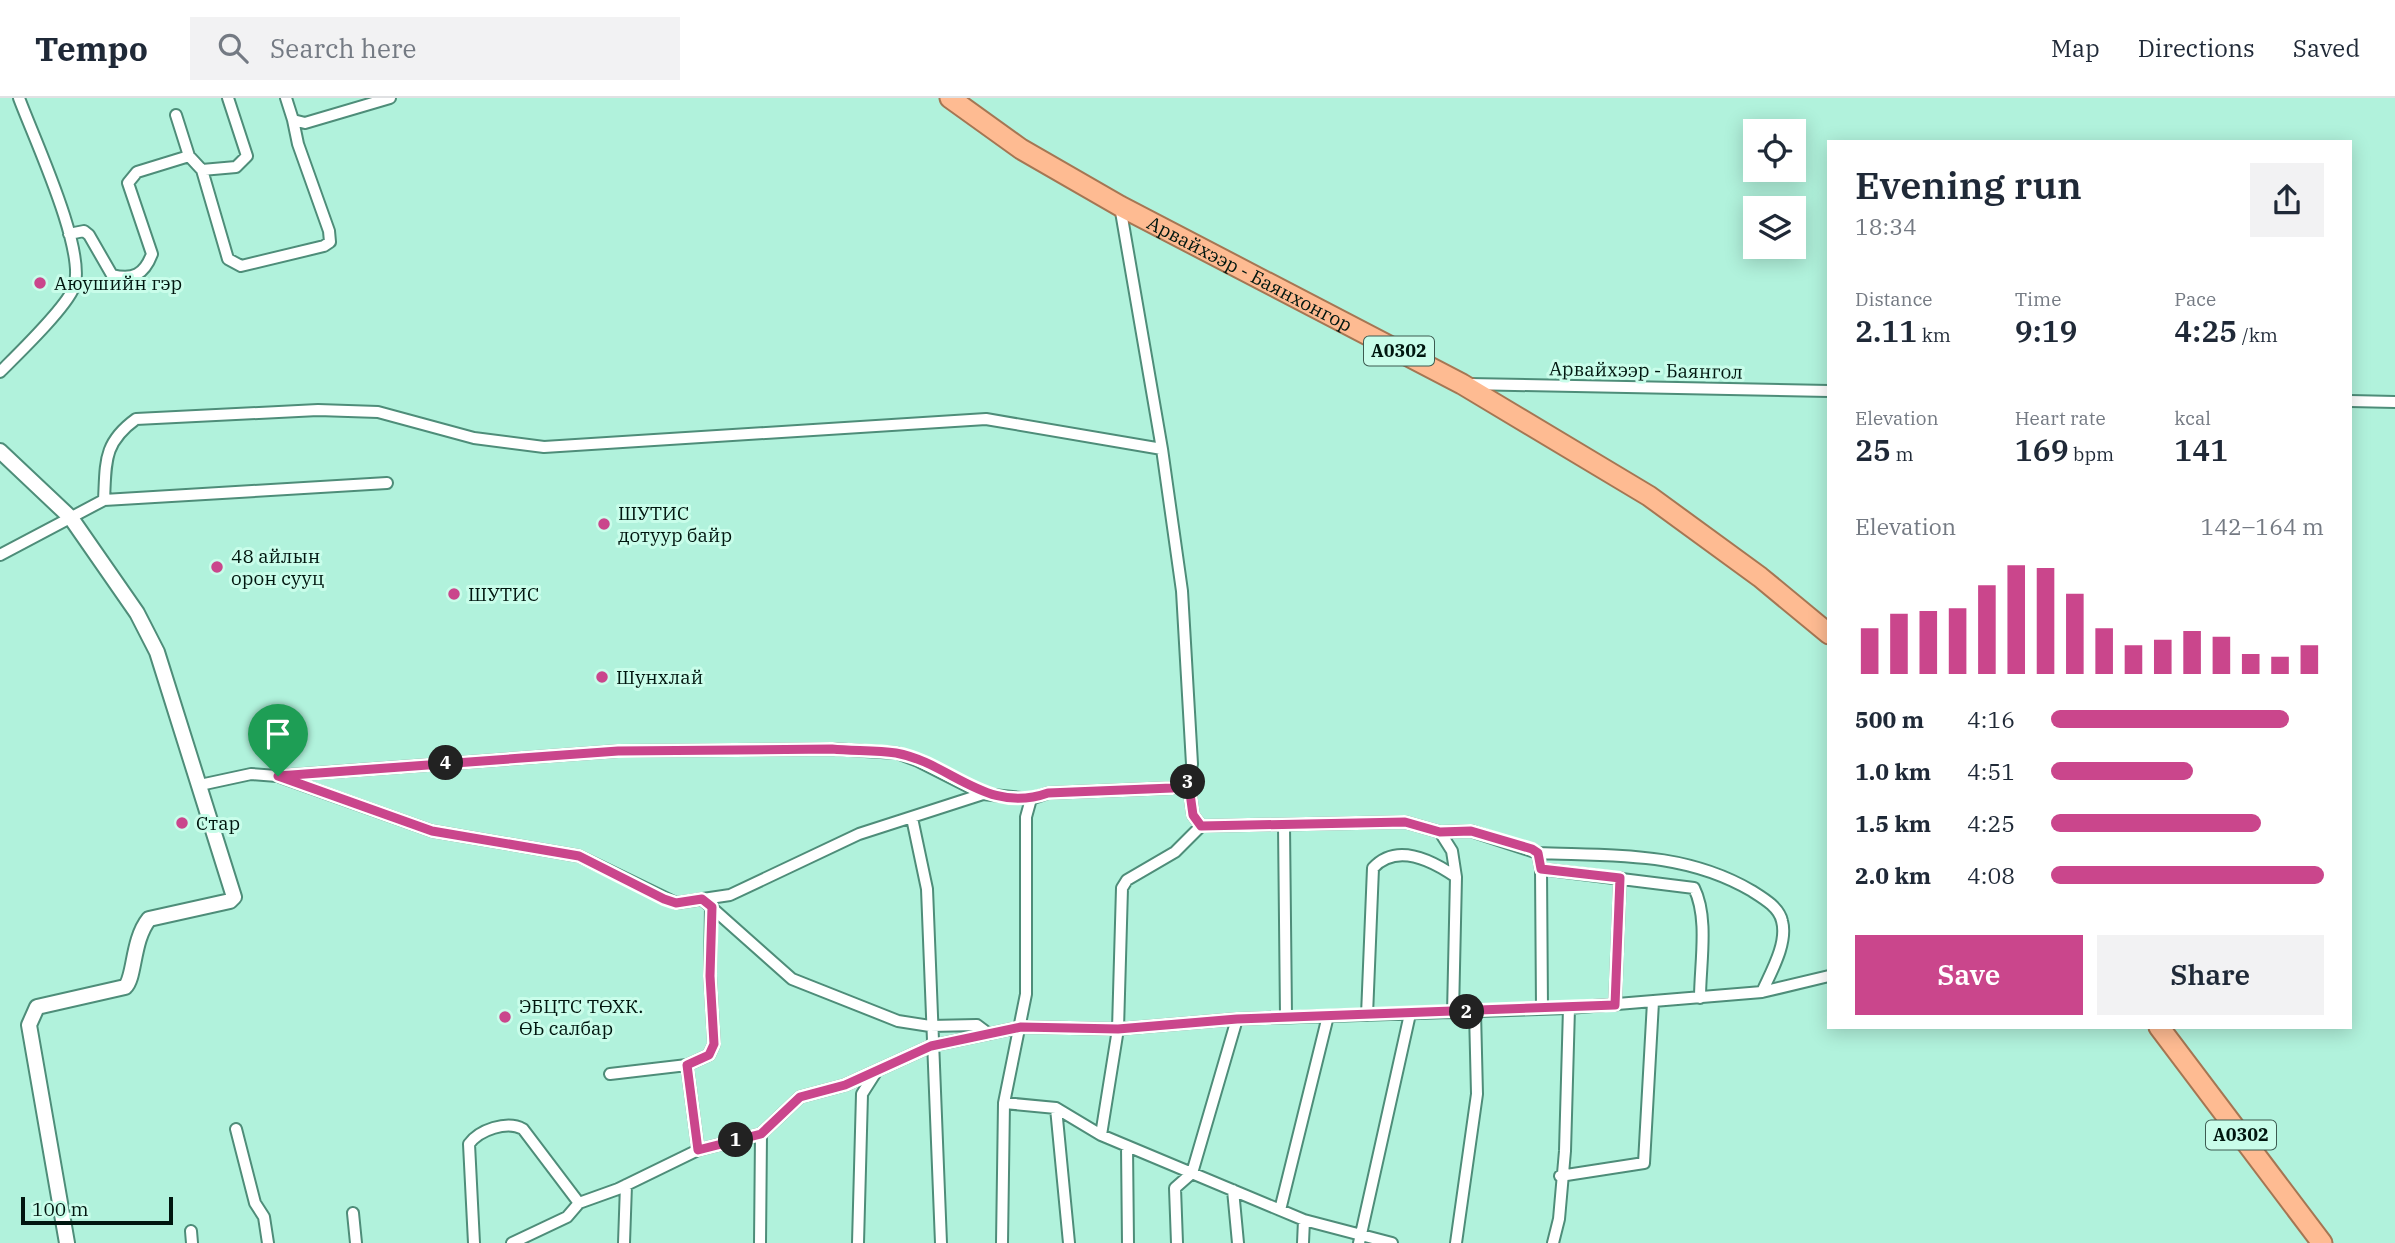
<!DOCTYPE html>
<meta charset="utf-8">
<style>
:root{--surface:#fff;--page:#f2f2f3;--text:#1f2937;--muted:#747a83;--line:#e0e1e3;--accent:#ca468c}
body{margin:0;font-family:"IBM Plex Serif",serif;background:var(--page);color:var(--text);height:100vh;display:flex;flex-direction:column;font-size:26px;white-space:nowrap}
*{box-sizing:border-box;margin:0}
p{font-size:23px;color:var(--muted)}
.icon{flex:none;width:38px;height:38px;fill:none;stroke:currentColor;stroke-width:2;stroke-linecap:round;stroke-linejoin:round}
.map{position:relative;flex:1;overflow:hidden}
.sheet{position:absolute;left:1827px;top:42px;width:525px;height:889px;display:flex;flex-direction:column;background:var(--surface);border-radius:0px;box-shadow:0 4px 18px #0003}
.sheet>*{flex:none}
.controls{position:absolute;left:1743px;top:21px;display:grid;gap:14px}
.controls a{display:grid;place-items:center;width:63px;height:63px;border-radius:0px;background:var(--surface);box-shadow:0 4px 18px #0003;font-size:35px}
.scale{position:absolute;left:21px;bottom:18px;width:152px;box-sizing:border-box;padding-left:7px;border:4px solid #00160f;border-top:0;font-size:19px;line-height:24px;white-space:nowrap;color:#00160f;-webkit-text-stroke:5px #c9fdea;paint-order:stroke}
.pin{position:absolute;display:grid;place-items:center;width:60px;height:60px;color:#fff;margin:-72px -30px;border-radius:50% 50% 50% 0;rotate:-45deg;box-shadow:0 0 7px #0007}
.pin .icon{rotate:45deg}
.km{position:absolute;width:35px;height:35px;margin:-18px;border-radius:50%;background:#222;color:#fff;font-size:19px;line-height:35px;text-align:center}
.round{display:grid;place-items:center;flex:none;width:74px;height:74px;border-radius:0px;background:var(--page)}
.head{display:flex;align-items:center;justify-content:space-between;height:119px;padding:0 28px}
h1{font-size:38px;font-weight:600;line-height:52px}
.figures{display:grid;grid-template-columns:repeat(3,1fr);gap:10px;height:119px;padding:7px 28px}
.figures div{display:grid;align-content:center}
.figures b{font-size:30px;font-weight:600}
.figures small{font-size:19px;font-weight:400}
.figures p{font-size:19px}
.chart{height:196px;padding:14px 28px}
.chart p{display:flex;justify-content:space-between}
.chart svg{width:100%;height:126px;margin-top:7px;stroke:var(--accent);stroke-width:6}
.button{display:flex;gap:14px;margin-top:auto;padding:14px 28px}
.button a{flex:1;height:80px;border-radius:0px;background:var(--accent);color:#fff;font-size:28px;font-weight:600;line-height:80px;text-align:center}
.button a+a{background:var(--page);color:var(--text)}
ul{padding:0 28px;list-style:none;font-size:23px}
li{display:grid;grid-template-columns:112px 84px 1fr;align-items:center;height:52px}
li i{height:18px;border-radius:9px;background:var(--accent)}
header{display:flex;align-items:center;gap:42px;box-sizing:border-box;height:98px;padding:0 35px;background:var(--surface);border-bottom:2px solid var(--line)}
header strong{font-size:33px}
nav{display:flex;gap:38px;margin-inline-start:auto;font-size:24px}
.search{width:490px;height:63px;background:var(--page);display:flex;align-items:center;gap:18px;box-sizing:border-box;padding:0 24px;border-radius:0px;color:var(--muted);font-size:26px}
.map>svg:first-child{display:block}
</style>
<header>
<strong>Tempo</strong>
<div class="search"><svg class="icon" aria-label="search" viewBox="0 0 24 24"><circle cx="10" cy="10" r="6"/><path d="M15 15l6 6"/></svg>Search here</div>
<nav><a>Map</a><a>Directions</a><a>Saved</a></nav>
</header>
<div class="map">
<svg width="2395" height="1145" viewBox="0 0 2395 1145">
<rect width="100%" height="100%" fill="#b1f2dc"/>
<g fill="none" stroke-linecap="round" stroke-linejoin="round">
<defs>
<path id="minor" d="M286,0l7,22 12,3 85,-25
M176,17l13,41 13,14 34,-3 11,-11 -19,-58
M202,72l26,89 13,7 83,-20 6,-4 -1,-11 -31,-87 -5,-24
M69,136l15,-3 5,4 23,40c21,5 32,0 40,-21l-24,-71 9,-11 52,-16
M0,274c17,-17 66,-64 74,-85 13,-36 -41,-151 -55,-189
M1468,286l361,7
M2350,303l45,1
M104,402c2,-38 -1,-57 32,-81l182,-9 60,2 96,26 70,9 442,-28 176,30
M0,457l104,-55 283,-17
M280,679l152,54 147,25 97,47 54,-8 129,-61 124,-40
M1188,681l5,36 8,11 204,-4 35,10 12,19 4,26 -3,136
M200,687l51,-11 26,2 341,-25 214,-2 65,4 21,8 65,33 48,5
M912,720l15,71 14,354
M1284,727l2,192
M1440,734l31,-1 67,22 3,16 1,140
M1538,755c75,3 146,-2 214,38 11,7 27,16 30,30 6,22 -11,51 -20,71
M1541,771l153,19c15,30 6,76 6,110
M702,801l90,80 106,42 32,5 47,-1 12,9
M1615,907l5,-127
M1367,917l6,-147c24,-26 60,-7 83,9
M687,967l11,85
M610,976l77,-9 22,-10 5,-11 -4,-68 1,-69
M1004,1005l52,5 45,27 203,85 88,23
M1056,1010l13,135
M236,1031l19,74 9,14 4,26
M1101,1037l17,-106 4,-141 5,-8 48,-28 26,-26
M1127,1048l1,97
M1560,1078l84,-13 9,-161
M1233,1092l5,53
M1280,1112l48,-194
M353,1115l3,30
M191,1133l1,12
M474,1145l-5,-99c10,-14 38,-24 54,-15l56,74
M512,1145l55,-26 12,-14 39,-14 80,-39 63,-16 39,-37 45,-12 86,-39 90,-19 97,2 119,-10 332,-11 193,-16 67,-16
M624,1145l2,-58
M760,1145l1,-109
M858,1145l4,-149 14,-22
M1002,1145l2,-140 22,-109v-177l5,-18 17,-6 124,-5 16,-9 4,-15 -10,-173 -20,-142 -42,-243
M1177,1145l-2,-55 17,-15 45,-154
M1303,1145l1,-23
M1359,1145l51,-229
M1456,1145l21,-149 -2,-82
M1553,1145l6,-24 6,-68 4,-143"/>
<path id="tertiary" d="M0,353l71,67 66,95 20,39 77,245 -4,4 -81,18c-17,21 -14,59 -24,68l-88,20 -8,18 38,218"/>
<g id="trunk">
<path id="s1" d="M950,0l71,51 99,57 342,178 187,112 111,81 69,57"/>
<path d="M2159,929l163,216"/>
</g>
</defs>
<use href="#minor" stroke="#4e8d79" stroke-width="14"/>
<use href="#tertiary" stroke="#4e8d79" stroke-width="18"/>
<use href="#trunk" stroke="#a57653" stroke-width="23"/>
<use href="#minor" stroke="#fff" stroke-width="10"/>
<use href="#tertiary" stroke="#fff" stroke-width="14"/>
<use href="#trunk" stroke="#febb92" stroke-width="19"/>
</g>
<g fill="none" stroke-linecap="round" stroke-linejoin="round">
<defs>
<path id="route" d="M832,651c21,2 44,1 64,4 55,10 90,62 152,40l124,-5 16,-9 5,36 8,11 204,-4 35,10 31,-1 61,18 6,4 3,16 79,9 -5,127 -378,14 -119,10 -97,-2 -90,19 -86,39 -45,12 -39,37 -63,16 -11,-85 22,-10 5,-11 -4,-68 2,-69 -10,-8 -26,4 -12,-4 -85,-43 -147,-25 -154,-55 340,-25z"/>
</defs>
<use href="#route" stroke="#fff" stroke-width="14"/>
<use href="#route" stroke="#ca468c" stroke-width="9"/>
</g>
<g fill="#ca468c" stroke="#c9fdea" stroke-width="2.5">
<circle cx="40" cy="185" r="7"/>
<circle cx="604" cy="426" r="7"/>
<circle cx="217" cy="469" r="7"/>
<circle cx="454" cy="496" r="7"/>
<circle cx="602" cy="579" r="7"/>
<circle cx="182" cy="725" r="7"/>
<circle cx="505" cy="919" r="7"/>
</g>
<g text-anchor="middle" stroke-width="6" stroke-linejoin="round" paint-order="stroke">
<g fill="#c9fdea" stroke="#3c5b51" stroke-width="2">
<rect x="1364" y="238.5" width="70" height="29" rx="5"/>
<rect x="2206" y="1022.5" width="70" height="29" rx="5"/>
</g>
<g font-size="18" font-weight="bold" fill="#00160f">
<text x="1399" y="259">A0302</text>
<text x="2241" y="1043">A0302</text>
</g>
<g font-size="19" fill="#00160f" stroke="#c9fdea">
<text dy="7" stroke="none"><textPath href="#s1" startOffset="348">Арвайхээр - Баянхонгор</textPath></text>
<text transform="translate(1646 272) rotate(1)" y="7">Арвайхээр - Баянгол</text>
</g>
<g font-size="19" fill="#00160f" stroke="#c9fdea" text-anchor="start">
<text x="54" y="192">Аюушийн гэр</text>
<text x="618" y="422">ШУТИС<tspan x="618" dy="22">дотуур байр</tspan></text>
<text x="231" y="465">48 айлын<tspan x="231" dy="22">орон сууц</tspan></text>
<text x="468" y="503">ШУТИС</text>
<text x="616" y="586">Шунхлай</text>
<text x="196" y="732">Стар</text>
<text x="519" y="915">ЭБЦТС ТӨХК.<tspan x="519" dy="22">ӨЬ салбар</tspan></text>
</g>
</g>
</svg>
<div class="controls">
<a><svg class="icon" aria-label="locate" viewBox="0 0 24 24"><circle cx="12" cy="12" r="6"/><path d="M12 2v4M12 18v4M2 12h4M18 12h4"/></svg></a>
<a><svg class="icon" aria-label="layers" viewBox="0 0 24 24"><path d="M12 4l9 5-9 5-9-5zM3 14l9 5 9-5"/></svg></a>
</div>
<div class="scale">100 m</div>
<div class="pin" style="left:278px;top:678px;background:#1e9e55"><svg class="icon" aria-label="arrive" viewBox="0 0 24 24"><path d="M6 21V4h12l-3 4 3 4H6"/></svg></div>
<b class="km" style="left:736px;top:1042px">1</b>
<b class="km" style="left:1467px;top:914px">2</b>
<b class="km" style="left:1188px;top:684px">3</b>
<b class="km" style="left:446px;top:665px">4</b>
<section class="sheet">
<div class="head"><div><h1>Evening run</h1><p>18:34</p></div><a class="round"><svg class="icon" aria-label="share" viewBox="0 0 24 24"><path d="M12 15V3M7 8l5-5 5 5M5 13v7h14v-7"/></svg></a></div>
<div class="figures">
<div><p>Distance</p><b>2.11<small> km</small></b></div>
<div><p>Time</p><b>9:19</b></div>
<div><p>Pace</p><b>4:25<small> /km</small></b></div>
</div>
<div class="figures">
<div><p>Elevation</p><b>25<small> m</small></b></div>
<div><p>Heart rate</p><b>169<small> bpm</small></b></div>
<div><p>kcal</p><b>141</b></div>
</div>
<div class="chart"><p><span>Elevation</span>142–164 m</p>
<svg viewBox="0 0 160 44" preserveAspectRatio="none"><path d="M5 44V28M15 44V23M25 44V22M35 44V21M45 44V13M55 44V6M65 44V7M75 44V16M85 44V28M95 44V34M105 44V32M115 44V29M125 44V31M135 44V37M145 44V38M155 44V34"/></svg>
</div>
<ul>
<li><b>500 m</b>4:16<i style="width:87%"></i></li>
<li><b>1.0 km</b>4:51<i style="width:52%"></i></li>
<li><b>1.5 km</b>4:25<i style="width:77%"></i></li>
<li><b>2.0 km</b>4:08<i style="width:100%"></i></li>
</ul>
<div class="button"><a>Save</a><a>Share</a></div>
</section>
</div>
